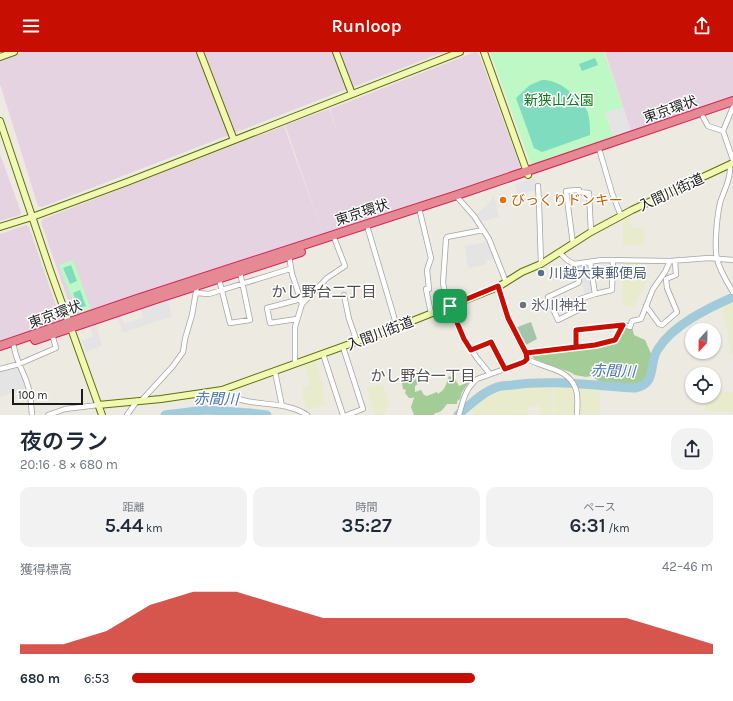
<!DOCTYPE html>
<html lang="ja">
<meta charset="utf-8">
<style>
:root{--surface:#fff;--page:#f2f2f3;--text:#1f2937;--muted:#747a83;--accent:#c60e02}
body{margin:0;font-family:Karla,"Noto Sans JP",sans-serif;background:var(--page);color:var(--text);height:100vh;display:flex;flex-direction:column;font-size:15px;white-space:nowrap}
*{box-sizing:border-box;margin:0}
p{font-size:13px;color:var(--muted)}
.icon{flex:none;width:22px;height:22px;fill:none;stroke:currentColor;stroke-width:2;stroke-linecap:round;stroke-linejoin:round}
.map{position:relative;height:363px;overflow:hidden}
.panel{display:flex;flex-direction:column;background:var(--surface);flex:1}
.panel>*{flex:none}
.needle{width:26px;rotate:202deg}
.tools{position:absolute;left:685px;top:271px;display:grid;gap:8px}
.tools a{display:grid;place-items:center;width:36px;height:36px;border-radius:50%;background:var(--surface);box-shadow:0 1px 3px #0004;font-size:20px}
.scale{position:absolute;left:12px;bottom:10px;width:71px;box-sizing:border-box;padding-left:4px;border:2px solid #1c1c1c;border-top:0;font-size:11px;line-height:14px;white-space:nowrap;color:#1c1c1c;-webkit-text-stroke:3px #fff;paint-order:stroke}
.pin{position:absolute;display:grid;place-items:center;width:34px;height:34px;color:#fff;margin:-17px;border-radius:8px;box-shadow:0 2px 6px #0006}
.round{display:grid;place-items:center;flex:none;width:42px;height:42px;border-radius:16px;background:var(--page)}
.head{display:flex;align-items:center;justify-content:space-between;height:68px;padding:0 20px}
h1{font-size:22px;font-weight:600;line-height:30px}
.stats{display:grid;grid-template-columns:repeat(3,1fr);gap:6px;height:68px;padding:4px 20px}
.stats div{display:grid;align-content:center;border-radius:10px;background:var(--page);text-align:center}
.stats b{font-size:20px;font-weight:600}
.stats small{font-size:11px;font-weight:400}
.stats p{font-size:11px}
.chart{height:112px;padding:8px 20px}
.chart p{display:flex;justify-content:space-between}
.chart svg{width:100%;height:72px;margin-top:4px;fill:var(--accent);opacity:.7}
ul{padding:0 20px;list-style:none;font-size:13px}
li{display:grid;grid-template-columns:64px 48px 1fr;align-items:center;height:30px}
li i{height:10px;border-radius:5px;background:var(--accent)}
header{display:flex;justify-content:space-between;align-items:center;height:52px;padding:0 20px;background:var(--accent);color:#fff;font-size:18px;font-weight:600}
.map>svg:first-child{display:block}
</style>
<header><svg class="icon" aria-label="menu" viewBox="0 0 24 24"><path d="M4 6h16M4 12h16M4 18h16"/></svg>Runloop<svg class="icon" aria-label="share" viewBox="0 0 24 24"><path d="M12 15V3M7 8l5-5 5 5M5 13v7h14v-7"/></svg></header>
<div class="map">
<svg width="733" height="363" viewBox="0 0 733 363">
<rect width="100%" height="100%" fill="#edeae1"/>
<path fill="#e6d3e2" d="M22,0h175l32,83 -187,72 -4,-1 -38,-122v-23z
M203,0h130l14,37 -113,44z
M339,0h105l-91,35z
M475,0l4,2 41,112 -2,3 -195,65 -38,-109 44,-16 8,22 -7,-22z
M605,0h128v46l-102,33z
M284,74l39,108 -247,83 -3,-2 -32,-93 2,-3z
M0,102l21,58 -1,3 -20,6z
M26,173l3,2 32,93 -1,2 -60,20v-108z"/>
<path fill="#e8eccc" d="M623,167h7l1,9h14l-1,17h-21z
M623,210l15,1 -1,10 13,2 -16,32 -12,-1z
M733,248v54l-3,1 -3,-27 -6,-23z
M315,308l9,29 -2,1 4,14 -20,6 -4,-22 9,-3 -7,-21z
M383,332l6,19 -5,12h-9l-8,-27z
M528,333h25v30h-13l-1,-10 -12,2 1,8h-55l-3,-6 27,-19z
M554,333l18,1 2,6v23h-20z
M578,335l23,3 -2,25h-19z
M714,340h19v20l-28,-1 1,-15h8z"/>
<path fill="#a3cc96" d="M627,274l5,1 2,8 11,5 8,18v8l-6,15 -4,4 -7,2 -29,-1 -16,-10 -5,1 -11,-2 -5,-3 -34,-12 -6,-5 88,-13c3,-5 4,-11 9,-16z
M449,324l5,1 5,9 10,-4 -7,10 -2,7 -3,2v3h-10c-3,4 -6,9 -12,9l-1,2h-20l-3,-8 3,-9v-1l-2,1h-3l-4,-5 1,-3 -3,-1 -1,-6 5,-5 5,4 4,-3 2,5 -3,2v6l6,-2 3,5 3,1 10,-4 1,2c8,-5 8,-10 11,-18z"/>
<path fill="#a3c6aa" d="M531,270l6,17 -13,7 -9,-18z"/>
<path fill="#bdf8c5" d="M490,0h114l19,55 -18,6 9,24 -81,27 -3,-2z
M73,208l18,49 -13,5 -19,-49z"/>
<path fill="#7fdcbe" d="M595,6l3,7 -16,6 -3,-7z
M542,28c3,0 6,0 9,1 12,3 33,20 37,32 2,7 2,15 2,22l-48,17 -8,-4 -18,-50 14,-13z
M71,213l6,16 -7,3 -7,-16z
M80,238l6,16 -7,2 -6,-15z"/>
<path fill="#e4e4e4" d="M623,55l8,24 -17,6 -8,-24z
M535,125l2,13 -20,4 -2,-10z
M494,144l5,21 -20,5 -3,-7 14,-13z
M487,190l7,17 -9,2v4l-17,3 -3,-22z
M589,212l4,27 -1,3 -7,1 -8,-30z
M171,247l1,3 -3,2 3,12 -49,17 -6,-16 4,-2 3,9 19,-6 -2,-9z
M466,250l5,12 -14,6 -5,-12z
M96,273l6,21 -16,6 -4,-11 11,-4 -3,-11z
M17,313l10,23 -27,9v-27z"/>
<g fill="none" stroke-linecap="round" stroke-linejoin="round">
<path stroke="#a1cbdb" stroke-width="9" d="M165,363l40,-5 45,3 17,2
M458,363c11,-9 23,-22 37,-27 6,-3 12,-2 18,-3 39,-6 83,1 122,3 23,-4 13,-25 23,-39 15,-24 50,-41 75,-52"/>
<defs>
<path id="street" d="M703,65l5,9 15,5 10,29
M723,79l10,-24
M600,100l12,41 9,23
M730,113c1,14 -6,25 -10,38 -3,14 -6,43 -3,56 3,12 10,23 16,33
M538,134l1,17 2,61
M458,146l16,18 15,23 17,43
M420,160l11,46 -4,12 2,19h-3l5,24
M368,177l29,98
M573,192l-7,-53 13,-1v2l10,1 2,39
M559,200l8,8 7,4 28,-4 68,1 39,-3 24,2
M289,204l3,18 10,30 -7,23v37
M590,210l5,32 17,-4 1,-30
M574,212l5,17 -1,2 -30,14 10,23 22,-11 -3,-9 18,-6
M219,227l11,44 20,-3 -10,-48
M498,235l9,31 19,37
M196,241l13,1 81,-25
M344,243l5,24 8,23
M302,252l25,-26 18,-12 -10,-26
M449,254l15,33 13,19 13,16
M646,254l13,18 3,1 15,-13 -10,-24 -1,-9 10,-4 -1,-14
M448,255l-5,-24 3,-44 1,-2 36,-7
M297,267l-27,4 -3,-15 34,-9
M14,295c2,13 9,24 13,36 4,11 4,21 5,32
M343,295l20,62 -16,6
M577,295l-2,-17 47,-6 8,3 2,-6 9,-2 12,-30 12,-17 5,-11
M471,298l20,-8 14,27
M526,301l69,-8 20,-5 8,-15
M323,302l20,61
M0,317l19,-5 37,-16 -4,-14
M275,320l7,34
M222,338c24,20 60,8 85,25
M141,349l32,-35 10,-14 2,-13 7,-24 5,-29
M48,363l17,-6 33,-4
M127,363l10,-14
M459,363c4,-14 6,-26 18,-36l47,-17 3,-3c16,9 40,9 48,28 4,8 2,19 2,28"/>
<path id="secondary" d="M200,0l34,88
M336,0l16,42
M484,0l44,123
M0,5l14,-5
M0,69l50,149 52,145
M0,175l32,-10 95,-35 333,-130
M98,353l63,-6 61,-9 175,-63 101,-40 24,-15 19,-8 50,-32 41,-22 101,-47"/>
<path id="highway" d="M35,288l121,-41 145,-47
M0,294l137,-47 320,-104 276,-94"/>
</defs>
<use href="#street" stroke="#a3a3a3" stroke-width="6"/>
<use href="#secondary" stroke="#5e7006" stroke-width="8"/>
<use href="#highway" stroke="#d52557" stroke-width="10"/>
<use href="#street" stroke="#fff" stroke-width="4.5"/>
<use href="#secondary" stroke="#f1f8b4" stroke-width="6"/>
<use href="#highway" stroke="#e58994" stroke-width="8"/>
</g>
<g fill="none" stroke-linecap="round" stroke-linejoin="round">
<defs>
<path id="route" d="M450,254l48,-20 10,32 18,35 69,-8 20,-5 8,-15 -47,5v17l-50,6 1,6 -3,3 -19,7 -14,-27 -20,8 -7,-11 -14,-33"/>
</defs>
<use href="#route" stroke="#fff" stroke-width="8"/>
<use href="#route" stroke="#c60e02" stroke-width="5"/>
</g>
<circle fill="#e8710a" stroke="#fff" stroke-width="1.5" cx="503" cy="148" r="4"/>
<circle fill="#5c6f8a" stroke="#fff" stroke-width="1.5" cx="541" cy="221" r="4"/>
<circle fill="#6b7280" stroke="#fff" stroke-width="1.5" cx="523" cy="253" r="4"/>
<g text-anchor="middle" stroke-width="3" stroke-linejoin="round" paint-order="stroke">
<g font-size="14" fill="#0c771b" stroke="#fff">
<text x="559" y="53">新狭山公園</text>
</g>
<g font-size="14" fill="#1c1c1c" stroke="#fff">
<text transform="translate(670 57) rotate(-19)" y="5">東京環状</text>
<text transform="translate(671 140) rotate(-25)" y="5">入間川街道</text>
<text transform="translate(362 160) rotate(-18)" y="5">東京環状</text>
<text transform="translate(55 262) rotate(-20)" y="5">東京環状</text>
<text transform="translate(380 281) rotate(-21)" y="5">入間川街道</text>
</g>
<g font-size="14" fill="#c56008" stroke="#fff" text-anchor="start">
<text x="511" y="153">びっくりドンキー</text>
</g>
<g font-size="14" fill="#4e5e75" stroke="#fff" text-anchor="start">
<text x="549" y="226">川越大東郵便局</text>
</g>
<g font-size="14" fill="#5b616d" stroke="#fff" text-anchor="start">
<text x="531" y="258">氷川神社</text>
</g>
<g font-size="15" fill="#4f4f4f" stroke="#fff">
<text x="324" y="245">かし野台二丁目</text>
<text x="423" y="329">かし野台一丁目</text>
</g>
<g font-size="15" font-style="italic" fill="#4a74aa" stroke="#fff">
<text transform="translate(613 319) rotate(2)" y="5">赤間川</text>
<text transform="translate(216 347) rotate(1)" y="5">赤間川</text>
</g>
</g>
</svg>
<div class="tools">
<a><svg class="needle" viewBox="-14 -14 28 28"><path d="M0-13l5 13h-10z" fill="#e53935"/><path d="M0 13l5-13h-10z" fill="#747a83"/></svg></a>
<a><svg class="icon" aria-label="locate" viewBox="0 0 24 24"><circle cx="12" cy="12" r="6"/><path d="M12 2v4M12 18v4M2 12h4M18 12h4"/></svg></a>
</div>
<div class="scale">100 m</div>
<div class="pin" style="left:450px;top:254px;background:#1e9e55"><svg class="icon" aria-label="arrive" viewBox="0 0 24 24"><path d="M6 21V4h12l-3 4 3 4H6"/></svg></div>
</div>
<section class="panel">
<div class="head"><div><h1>夜のラン</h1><p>20:16 · 8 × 680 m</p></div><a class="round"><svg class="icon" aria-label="share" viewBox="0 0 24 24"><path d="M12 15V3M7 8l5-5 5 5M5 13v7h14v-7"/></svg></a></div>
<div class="stats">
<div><p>距離</p><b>5.44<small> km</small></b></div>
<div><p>時間</p><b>35:27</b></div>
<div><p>ペース</p><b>6:31<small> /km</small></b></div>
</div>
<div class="chart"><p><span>獲得標高</span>42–46 m</p>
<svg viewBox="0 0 160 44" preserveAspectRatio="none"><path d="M0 44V38L10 38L20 30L30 14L40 6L50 6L60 14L70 22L80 22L90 22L100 22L110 22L120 22L130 22L140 22L150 30L160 38V44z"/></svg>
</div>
<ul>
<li><b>680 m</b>6:53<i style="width:59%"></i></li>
</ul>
</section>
